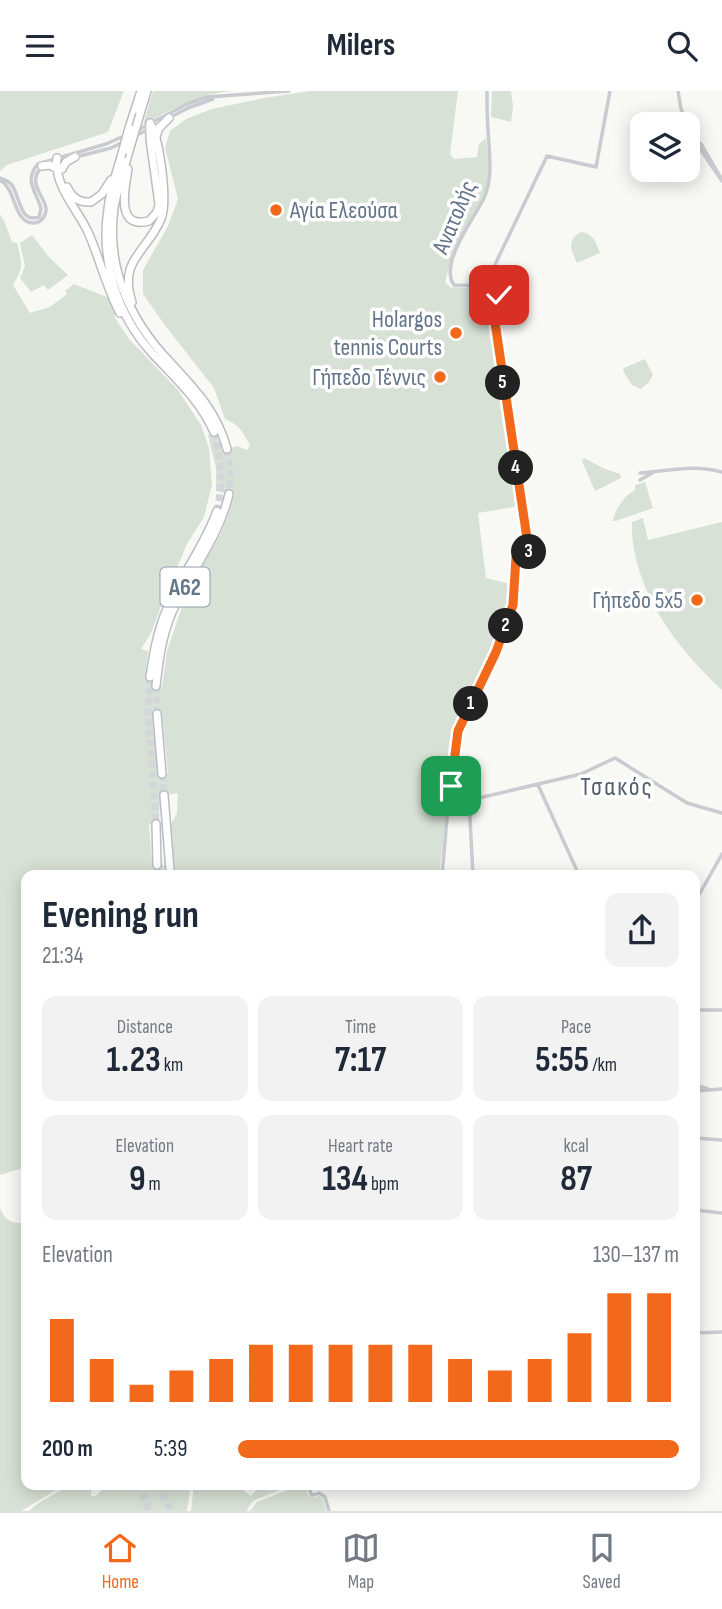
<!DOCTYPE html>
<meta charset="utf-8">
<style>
:root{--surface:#fff;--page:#f2f2f3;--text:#1f2937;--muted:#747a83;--line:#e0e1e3;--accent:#f3691b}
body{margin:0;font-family:"Sofia Sans Condensed",sans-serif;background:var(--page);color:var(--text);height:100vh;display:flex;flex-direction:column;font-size:26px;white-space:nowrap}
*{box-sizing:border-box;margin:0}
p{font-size:23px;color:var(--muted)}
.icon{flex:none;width:38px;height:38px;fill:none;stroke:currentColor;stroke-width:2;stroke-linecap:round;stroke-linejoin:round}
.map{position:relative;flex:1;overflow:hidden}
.drawer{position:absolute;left:21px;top:779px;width:679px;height:620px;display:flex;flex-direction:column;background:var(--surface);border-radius:14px;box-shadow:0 4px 18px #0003}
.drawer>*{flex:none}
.tools{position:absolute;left:630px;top:21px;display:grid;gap:14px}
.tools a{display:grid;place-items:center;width:70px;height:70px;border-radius:14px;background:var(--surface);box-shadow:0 4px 18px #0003;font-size:35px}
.pin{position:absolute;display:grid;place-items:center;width:60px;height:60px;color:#fff;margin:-30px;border-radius:14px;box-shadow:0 4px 10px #0006}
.km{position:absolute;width:35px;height:35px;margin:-18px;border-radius:50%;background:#222;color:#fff;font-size:19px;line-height:35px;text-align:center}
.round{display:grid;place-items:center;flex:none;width:74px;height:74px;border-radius:14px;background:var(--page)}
.head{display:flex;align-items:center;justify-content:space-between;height:119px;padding:0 21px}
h1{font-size:38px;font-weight:700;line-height:52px}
.stats{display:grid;grid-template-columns:repeat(3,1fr);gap:10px;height:119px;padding:7px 21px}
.stats div{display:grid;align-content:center;border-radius:14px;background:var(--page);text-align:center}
.stats b{font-size:35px;font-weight:700}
.stats small{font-size:19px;font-weight:400}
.stats p{font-size:19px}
.chart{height:196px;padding:14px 21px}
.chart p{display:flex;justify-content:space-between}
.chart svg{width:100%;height:126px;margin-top:7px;stroke:var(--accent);stroke-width:6}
ul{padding:0 21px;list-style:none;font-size:23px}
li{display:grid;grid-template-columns:112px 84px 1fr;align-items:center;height:52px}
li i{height:18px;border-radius:9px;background:var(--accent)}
header{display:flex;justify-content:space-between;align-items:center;height:91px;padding:0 21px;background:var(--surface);font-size:32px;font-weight:700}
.dock{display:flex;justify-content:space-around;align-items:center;height:98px;border-top:2px solid var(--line);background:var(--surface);font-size:19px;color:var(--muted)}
.dock a{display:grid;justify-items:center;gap:4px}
.dock .selected{color:var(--accent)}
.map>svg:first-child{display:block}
</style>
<header><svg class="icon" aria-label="menu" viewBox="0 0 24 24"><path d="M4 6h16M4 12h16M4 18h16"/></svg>Milers<svg class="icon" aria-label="search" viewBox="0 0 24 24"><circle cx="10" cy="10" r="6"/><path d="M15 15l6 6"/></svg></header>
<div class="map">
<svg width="722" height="1420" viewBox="0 0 722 1420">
<rect width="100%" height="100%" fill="#f8f8f5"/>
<path fill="#d8e1d6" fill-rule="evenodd" d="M0,0h124l-16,41 -101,33 -7,6z
M153,0h79c-33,3 -61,18 -89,34z
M310,0h148l-8,63 4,5 23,-2 2,-13 7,-6 3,31 -2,17 -5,14 -29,52 -8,30 7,7 1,-2 29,2 6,11 31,206 -41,7 8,65 24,6 -4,31 -18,45 -37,78 -3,63 -9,74h-413v292l-26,8v-961l4,7 8,21 5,1c5,20 7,24 -4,42l17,28 20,-6 17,-13 -2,-3 9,-7 35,14 6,13v7l14,21 49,51 23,35 8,23 3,37 -8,32 -17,27 -22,52 -14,37 -10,16 7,2 -3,26 8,1v10l9,-1 5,-36 20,-59 33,-57 9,-22 5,-18 -18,-4v-23l-8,-33 8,-3 6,19 15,-5 10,4 3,-5c-8,-14 -10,-20 -25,-26l-11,-31 -50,-64 -21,-30v-24l25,-44 10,-27 -13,-51 5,-17 16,-12 26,-10 52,-11zM162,623l6,60 -10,2 -4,-61zM178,702l-1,20 -6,11 4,47 -9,1v-7h-14l-3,-41h10l1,-28z
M492,0h19l2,15 -2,16 -20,-5z
M581,141c12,1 15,10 19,21l-23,10c-6,-13 -11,-23 4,-31z
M32,144l17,22 19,18 -20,15 -4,-5 -13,7 -11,-14 5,-12 -5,-23z
M645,268l8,16 -5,8 -7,6 -9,-4 -9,-14 1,-3z
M584,367l21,11 15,5 1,4 -26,13 -13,-30z
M645,391l8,26 -37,13h-3c2,-12 11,-25 22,-31v-5z
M643,427l5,22 74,-18v168c-41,-38 -78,-85 -88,-141 -2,-9 -2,-18 -2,-27z
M0,1117c5,13 13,17 26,14v262h40l-45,27h-21z
M72,1393h19v12h5l11,-12h84l-4,27h-158l8,-7z
M194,1393h44l-1,2 14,10 10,-12h32l-40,17 -7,10h-55z
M303,1393l2,1 3,10 7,3 4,-2 4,3 3,12h-76l7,-9z"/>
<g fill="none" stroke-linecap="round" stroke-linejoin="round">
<path stroke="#d3d7da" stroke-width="7" stroke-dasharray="7 3.5" stroke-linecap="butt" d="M214,341c8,27 9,52 3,79
M227,358l3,23 -1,22
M150,586l-2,37 8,110
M156,595l1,28
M162,683l2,21
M157,774l1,10
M138,1393l11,27
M159,1393l6,16 6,11"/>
<defs>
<path id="motorway" d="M140,23l7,-23
M129,37l12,-37
M156,46l3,-9 10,-10
M129,60c-5,19 -12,38 -15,57 -8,58 15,111 54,152 26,28 49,51 59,89
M121,66c-5,17 -11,34 -13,52 -8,51 9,106 44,144 23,25 48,47 62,79
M57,67c-3,29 20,50 31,74 12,27 18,55 32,81
M42,75l8,-1 7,4
M62,78l4,-7 9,-5
M128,78c-3,19 -13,61 21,52l8,-9 2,-8 -9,-65v-16
M67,96c5,10 11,16 24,15l11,-8 9,-14
M132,211c-14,-42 15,-50 29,-83 7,-18 -1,-79 -11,-96
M150,586c4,-28 9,-54 22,-79 14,-29 34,-56 45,-87
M156,595c3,-29 7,-58 21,-84 18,-37 43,-68 52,-108
M157,623l5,60
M164,704l6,75
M156,733l1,41"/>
</defs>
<use href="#motorway" stroke="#babdc1" stroke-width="10"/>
<path stroke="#c8cbcf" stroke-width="3.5" d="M487,0c0,13 0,26 1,39 1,24 6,48 -5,70 -10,20 -44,64 -29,85l29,1 3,3 6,13 37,250 -13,4 -3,44 -5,21 -12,31 -39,83 -8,70 132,-31 34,-16 72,45 35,10
M678,0l3,18 6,15
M169,27l19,-10 25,-9
M688,36l10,19 24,35
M138,39l49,-26 20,-7 82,-6
M135,45l28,-14
M695,48l6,5 20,34
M76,66l35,-9 14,-7
M0,87c5,2 7,2 11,6 9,10 8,40 28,33l2,-8c-4,-17 -18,-28 -3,-45l68,-20 18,-8
M0,89c4,3 5,3 8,8 7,10 9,35 25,35 4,0 8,-2 10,-5 13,-16 -21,-32 -1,-51
M499,204l-8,-22 56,-117 49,11 14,-76
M640,382c29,-2 52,-9 82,-1
M640,389l12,-7
M538,694l41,90
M452,695l17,14
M469,709l4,75
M442,784l6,-68 1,-2 -1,10
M695,811l27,-48
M695,919h27
M695,994l13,4
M695,1000l27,-2
M695,1047l27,2
M695,1119l27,3
M695,1242l27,-1
M308,1393l3,10 3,1 5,-2 6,4 4,14"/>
<use href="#motorway" stroke="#fff" stroke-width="7"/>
<defs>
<path id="motorway-bridge" d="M129,60l11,-37
M121,66l8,-29"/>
</defs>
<use href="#motorway-bridge" stroke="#babdc1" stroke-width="10" stroke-linecap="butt"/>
<use href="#motorway-bridge" stroke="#fff" stroke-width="7"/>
</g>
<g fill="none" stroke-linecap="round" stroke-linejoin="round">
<defs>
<path id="route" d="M451,695l7,-55 38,-79 17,-47 3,-48 13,-5 -37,-250 5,-11 2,4"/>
</defs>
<use href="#route" stroke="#fff" stroke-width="14"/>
<use href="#route" stroke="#f3691b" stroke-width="9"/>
</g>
<g fill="#f3691b" stroke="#fff" stroke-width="2.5">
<circle cx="276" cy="119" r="7"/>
<circle cx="456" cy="242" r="7"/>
<circle cx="440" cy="286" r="7"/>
<circle cx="697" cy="509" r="7"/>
</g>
<g text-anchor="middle" stroke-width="7" stroke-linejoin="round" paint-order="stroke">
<rect fill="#fff" stroke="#929eac" stroke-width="2" x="160.5" y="476.5" width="49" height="39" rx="5"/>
<g font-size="23" font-weight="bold" fill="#647489">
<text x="185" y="504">Α62</text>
</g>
<g font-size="24" fill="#647489" stroke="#fff" text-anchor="end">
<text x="290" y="127" text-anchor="start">Αγία Ελεούσα</text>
<text x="442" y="236">Holargos<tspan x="442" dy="28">tennis Courts</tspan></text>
<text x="426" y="294">Γήπεδο Τέννις</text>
<text x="683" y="517">Γήπεδο 5x5</text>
</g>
<g font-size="24" fill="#647489" stroke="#fff">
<text transform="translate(454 126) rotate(-67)" y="8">Ανατολής</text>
</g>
<g font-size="26" letter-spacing="2" fill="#535e6d" stroke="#fff">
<text x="617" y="704">Τσακός</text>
</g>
</g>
</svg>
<div class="tools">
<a><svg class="icon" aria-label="layers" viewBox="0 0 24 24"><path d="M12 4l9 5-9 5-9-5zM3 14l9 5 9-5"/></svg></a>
</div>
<div class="pin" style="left:451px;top:695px;background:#1e9e55"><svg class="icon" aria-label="arrive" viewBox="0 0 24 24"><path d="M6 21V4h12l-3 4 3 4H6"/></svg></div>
<div class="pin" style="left:499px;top:204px;background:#d93025"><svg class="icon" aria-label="check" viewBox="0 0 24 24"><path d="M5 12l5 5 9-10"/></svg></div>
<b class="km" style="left:471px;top:613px">1</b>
<b class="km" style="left:506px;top:535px">2</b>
<b class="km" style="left:529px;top:461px">3</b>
<b class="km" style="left:516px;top:377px">4</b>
<b class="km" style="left:503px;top:292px">5</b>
<section class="drawer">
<div class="head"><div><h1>Evening run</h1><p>21:34</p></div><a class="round"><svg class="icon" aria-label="share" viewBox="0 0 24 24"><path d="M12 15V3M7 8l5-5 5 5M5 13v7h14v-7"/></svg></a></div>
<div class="stats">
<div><p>Distance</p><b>1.23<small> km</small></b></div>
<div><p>Time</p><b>7:17</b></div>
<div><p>Pace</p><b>5:55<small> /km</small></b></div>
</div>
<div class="stats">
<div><p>Elevation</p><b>9<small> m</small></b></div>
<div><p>Heart rate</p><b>134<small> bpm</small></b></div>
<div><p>kcal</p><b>87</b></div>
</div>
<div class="chart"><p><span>Elevation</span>130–137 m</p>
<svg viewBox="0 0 160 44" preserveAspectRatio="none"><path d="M5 44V15M15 44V29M25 44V38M35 44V33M45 44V29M55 44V24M65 44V24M75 44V24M85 44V24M95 44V24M105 44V29M115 44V33M125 44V29M135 44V20M145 44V6M155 44V6"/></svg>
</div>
<ul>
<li><b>200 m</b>5:39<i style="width:100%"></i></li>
</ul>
</section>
</div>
<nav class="dock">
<a class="selected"><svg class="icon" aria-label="home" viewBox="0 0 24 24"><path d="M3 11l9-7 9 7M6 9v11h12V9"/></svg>Home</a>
<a><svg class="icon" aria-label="map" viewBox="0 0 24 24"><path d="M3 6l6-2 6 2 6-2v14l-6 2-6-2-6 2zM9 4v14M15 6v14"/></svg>Map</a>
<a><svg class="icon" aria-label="saved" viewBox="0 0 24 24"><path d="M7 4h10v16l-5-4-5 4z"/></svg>Saved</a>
</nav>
